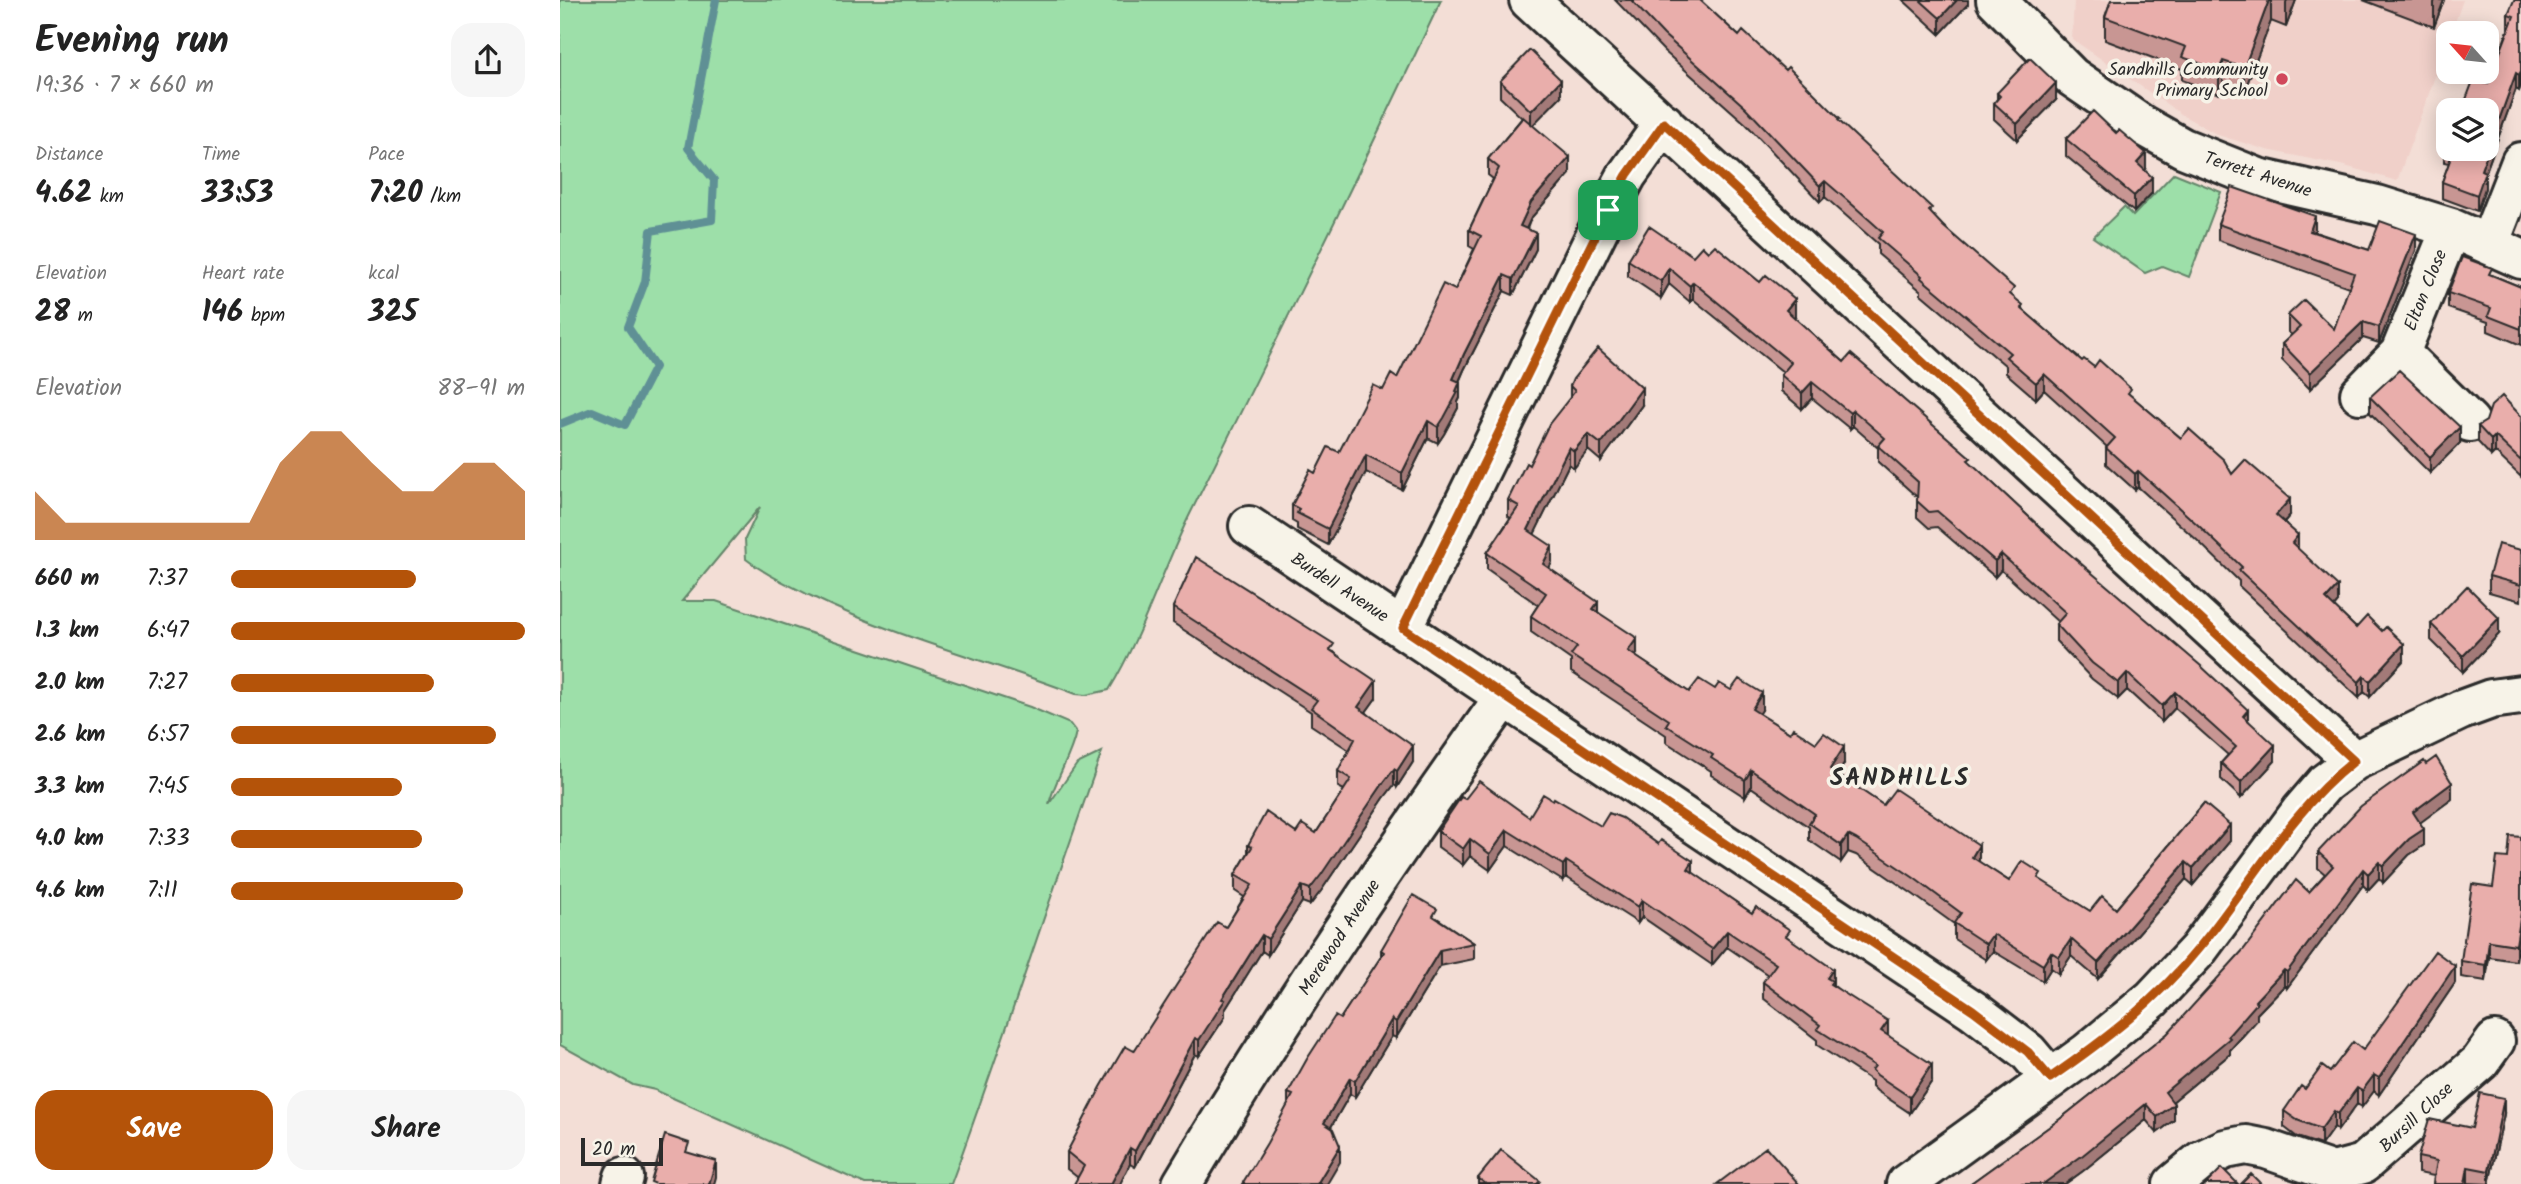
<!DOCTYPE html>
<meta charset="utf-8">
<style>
:root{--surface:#fff;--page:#f6f6f6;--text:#222;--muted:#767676;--accent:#b45309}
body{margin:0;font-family:Kalam,sans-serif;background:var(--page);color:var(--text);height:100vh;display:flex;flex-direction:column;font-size:26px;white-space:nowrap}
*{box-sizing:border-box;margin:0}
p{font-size:23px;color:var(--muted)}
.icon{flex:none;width:38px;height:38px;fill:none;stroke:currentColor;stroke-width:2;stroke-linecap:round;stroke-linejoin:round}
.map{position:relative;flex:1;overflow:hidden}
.panel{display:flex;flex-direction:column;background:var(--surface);width:560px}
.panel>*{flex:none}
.needle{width:46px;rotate:297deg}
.buttons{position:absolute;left:1876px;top:21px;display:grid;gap:14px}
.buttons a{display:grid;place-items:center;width:63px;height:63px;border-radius:14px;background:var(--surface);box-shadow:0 4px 18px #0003;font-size:35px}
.scale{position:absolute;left:21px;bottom:18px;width:82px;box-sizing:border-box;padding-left:7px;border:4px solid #2b2b2b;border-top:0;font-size:19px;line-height:24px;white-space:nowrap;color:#2b2b2b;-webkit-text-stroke:5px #f7f3e8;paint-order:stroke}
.pin{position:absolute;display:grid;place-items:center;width:60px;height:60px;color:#fff;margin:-30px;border-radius:14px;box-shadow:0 4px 10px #0006}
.round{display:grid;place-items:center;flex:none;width:74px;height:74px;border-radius:21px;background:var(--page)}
.summary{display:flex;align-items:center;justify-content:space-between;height:119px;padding:0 35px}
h1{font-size:38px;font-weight:800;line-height:52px}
.metrics{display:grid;grid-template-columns:repeat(3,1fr);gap:10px;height:119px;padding:7px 35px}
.metrics div{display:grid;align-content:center}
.metrics b{font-size:30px;font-weight:800}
.metrics small{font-size:19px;font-weight:400}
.metrics p{font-size:19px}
.chart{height:196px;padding:14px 35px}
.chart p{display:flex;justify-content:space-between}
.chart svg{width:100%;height:126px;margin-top:7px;fill:var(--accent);opacity:.7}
.action{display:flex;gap:14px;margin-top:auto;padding:14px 35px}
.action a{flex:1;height:80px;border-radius:21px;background:var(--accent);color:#fff;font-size:28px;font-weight:800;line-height:80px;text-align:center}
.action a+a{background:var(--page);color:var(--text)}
ul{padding:0 35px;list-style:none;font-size:23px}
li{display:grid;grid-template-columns:112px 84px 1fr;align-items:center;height:52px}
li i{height:18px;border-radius:9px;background:var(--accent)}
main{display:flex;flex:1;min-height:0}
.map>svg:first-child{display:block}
</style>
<main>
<section class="panel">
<div class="summary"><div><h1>Evening run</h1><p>19:36 · 7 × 660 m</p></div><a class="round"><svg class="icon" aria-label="share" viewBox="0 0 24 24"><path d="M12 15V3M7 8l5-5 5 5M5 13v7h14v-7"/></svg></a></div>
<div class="metrics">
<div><p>Distance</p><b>4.62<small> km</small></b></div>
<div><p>Time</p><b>33:53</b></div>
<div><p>Pace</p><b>7:20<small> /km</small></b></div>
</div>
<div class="metrics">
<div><p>Elevation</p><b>28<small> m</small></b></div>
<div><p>Heart rate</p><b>146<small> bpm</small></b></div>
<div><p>kcal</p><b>325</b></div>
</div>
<div class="chart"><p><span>Elevation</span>88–91 m</p>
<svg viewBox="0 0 160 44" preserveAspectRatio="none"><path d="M0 44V27L10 38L20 38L30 38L40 38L50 38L60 38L70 38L80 17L90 6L100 6L110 17L120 27L130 27L140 17L150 17L160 27V44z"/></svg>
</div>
<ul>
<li><b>660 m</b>7:37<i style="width:63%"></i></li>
<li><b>1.3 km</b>6:47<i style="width:100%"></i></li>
<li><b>2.0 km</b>7:27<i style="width:69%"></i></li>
<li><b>2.6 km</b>6:57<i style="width:90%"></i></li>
<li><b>3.3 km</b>7:45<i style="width:58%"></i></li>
<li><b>4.0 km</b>7:33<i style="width:65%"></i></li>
<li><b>4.6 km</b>7:11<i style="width:79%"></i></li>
</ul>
<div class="action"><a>Save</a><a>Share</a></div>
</section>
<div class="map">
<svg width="1961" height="1184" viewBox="0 0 1961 1184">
<rect width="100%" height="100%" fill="#f3ded6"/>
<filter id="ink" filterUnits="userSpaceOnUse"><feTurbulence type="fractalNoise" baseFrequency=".0143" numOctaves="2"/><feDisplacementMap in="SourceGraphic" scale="14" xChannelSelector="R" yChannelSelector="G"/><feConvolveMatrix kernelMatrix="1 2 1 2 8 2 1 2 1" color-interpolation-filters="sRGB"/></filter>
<g filter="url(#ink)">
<path fill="#f0d0c9" d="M1514,0h389l-12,33h-3v8l-51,140 -52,-15 -78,-16 -49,-15 -34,-19 -112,-77z"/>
<path fill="#9ddfa9" stroke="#64856a" stroke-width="2" d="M0,0h881c-81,172 -165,342 -250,512 -29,58 -48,122 -82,178l-23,5 -10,-1c-88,-34 -180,-56 -265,-98 -23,-12 -45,-21 -65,-37l-1,-20 15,-32 -78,94h34l314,106 40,17 6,8c-5,25 -21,47 -27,72l28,-40 25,-12c-52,143 -98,289 -151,432h-86l-210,-94 -22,-5 -73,-40z
M1614,173l47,19 -32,85 -27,-11 -17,7 -52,-36 31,-30 9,9z"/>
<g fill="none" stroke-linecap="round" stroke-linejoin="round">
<path stroke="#5f9095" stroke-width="8" d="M0,424l32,-13 33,14 30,-58 -27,-40 17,-45 6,-51 61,-11 2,-40 -26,-32 28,-148"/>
<defs>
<path id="minor" d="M969,0l825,761
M1436,0l76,77 70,48 41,23 75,30 119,27 74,23 70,31
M1891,228l-51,125 70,69
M1929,244l32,-82
M1800,394l40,-41
M689,526l724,484 55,42 22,26
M843,628l205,-418 19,-35 37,-52
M62,1184l2,-7
M622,1184c100,-168 210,-329 323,-488
M1346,1184l182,-132 64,-53 46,-49 103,-139 24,-28 29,-22 107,-51 30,-11 30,-4
M1613,1184l29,-24 23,-11 21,-4 20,4 67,23 30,-8 117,-102 15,-21"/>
</defs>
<use href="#minor" stroke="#2b2b2b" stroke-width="44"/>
<use href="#minor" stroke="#f7f3e8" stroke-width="38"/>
</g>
<path fill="#c89693" stroke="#2b2b2b" stroke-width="2" d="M1055,0h85l39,36 101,86 174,176 9,12 59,51 12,6 37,29 50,42 109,77 -6,7 14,27 40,53 -4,5 22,21 48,32 -34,37 -6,-5 -5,6 -120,-112v-5l-41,-40 -60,-54 -3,3 -29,-26v-16l1,-1 -63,-57 -8,9 -30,-26v-7l-85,-72v-3l-43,-37v-10l-53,-47 -5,5 -74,-78 -82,-73z
M1343,0h65v4l-28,30z
M1551,0h185l-10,27 -15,-6 -27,71 -21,-8 -4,10 -37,-14v-11l-77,-29v-23z
M1803,0h81l-10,27z
M1961,0l-2,91 -3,-2 -31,85v14l-8,23 -35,-13v-16l7,-19 -5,-1v-17l4,-11v15h39l1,-65 20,-54v-16z
M940,81l61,15 -29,29 38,49 -39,44 -4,11 9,20 -23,46 -9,-4 -40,79 -5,12 1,16 -2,4v6l-14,26 -6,9 -10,-5 -26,52 -36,-18 -38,73 -31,-16v-5l-5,-3v-16l23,-32 24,-21 44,-62 14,-12 58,-88 19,-41 -5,-3v-16l24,-51 -5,-4v-16l34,-41 -22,-21z
M1437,93l59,7 -39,40 -23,-21v-16l3,-4z
M1506,139l80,30 -1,1 7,23 -18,19 -68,-56z
M1658,224l97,8 54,18h47l-37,93 -16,-5 -53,51 -28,-29v-16l10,-9 -4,-3v-17l46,14 15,-42 -131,-47z
M1148,252l87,64 -2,1 51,45 127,101 277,257 27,41 -34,37 -20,-19v-16l7,-8 -53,-47 -13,14 -35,-32 -9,9 -26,-20 -36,-38v-17l2,-2 -57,-52 -6,7 -58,-50 -8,1 -12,-11v-20l-39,-35v-14l-25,-22 -3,3 -38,-31 -10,11 -21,-18v-16l2,-3 -90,-73 -3,3 -21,-18 -8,14 -33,-22v-16l65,-4z
M1932,275l29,12v58l-33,-14v-9l-40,-14v-15z
M1010,386l72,19 -41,56 -13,-11 -14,18 -5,-4 -35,70 18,28 -3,6 49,44 39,42 -2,2 54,36 26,-3 47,21 -3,4 31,19 54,31 -7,10 46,31 96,57 30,19h32l49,30 26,-2 88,-106 26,38 -37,44 -7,-6 -88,100 -27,-23 -12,18 -8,-6 -8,13 -50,-30 -7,9 -32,-21v-15l-40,-29 -58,-40 -8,-3 -7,10 -32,-22v-13l-58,-40 -6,10 -34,-22v-4l-45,-29v-7l-95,-63v-12l-40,-28v-16l7,-11 -51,-36v-16l23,-35 -2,-2v-16l62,-102z
M1810,397l90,46 -30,30 -60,-60z
M1961,416v61l-26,-25 -4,4 -13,-14v-16z
M1961,550v51l-32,-9v-16z
M613,607l161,45 42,46 -10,14 47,50 -16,25 -3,-2 -10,13 -63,93 -11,14 -8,-3 -34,53 -6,-4 -37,59v7l-26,39 -4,-2 -60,113 -5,-3 -53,13 -10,-8v-17l67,-101 92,-124 18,-30 -9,-6v-16l13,-22v-8l48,-12h20l28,-43 -6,-3v-16l11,-21 -38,-25v-13l-138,-89z
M1871,624l68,10 -36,38 -32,-32z
M905,799l64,18 72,9 92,47 97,66 43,46 55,50 44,46 -22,32 -33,-22 -5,-5v-5l-55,-36v-5l-54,-42v-16l5,-7 -41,-28 -15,18 -70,-48 -4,6 -72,-46 -3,4 -56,-35 -17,24 -20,-14 -7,9 -25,-18v-16z
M1892,799l-32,23 4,23 -15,10 -26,28 -4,-5 -11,12 -5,-5 -76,103 -3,-2 -27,28v6l-27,30v4l-58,48 2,18 -17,13 -11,-13 -63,51 -18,13h-94v-1l89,-64 107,-85 142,-142 16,-18 -7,-6v-16z
M1961,837l-5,124 -27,-4 -3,24 -25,-4v-16l47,-103z
M877,918l37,25v16l-34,7 -44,72 -4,-2 -37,61 -5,-3 -19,33 9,35 -52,-58v-11l52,-74 41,-62v-7z
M1895,983l-76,112 -5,-4 -12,16 -5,-3 -19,26 -4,-3 -13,18 -24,-8 -13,-10v-16l21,-22 58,-39z
M1944,1114l-15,70 -21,-1v1h-35l1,-8 -16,-3v-16l54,-29z
M918,1178l62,6h-62z"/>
<path fill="#a37a78" stroke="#2b2b2b" stroke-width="2" d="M1397,0h11v4l-28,30v-16z
M1709,0h2v21l-27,71v-24z
M1727,0h9l-10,27v-24z
M1875,0h9l-10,27v-24z
M1663,61v23l-4,10v-24z
M1961,71v16l-2,4v-16z
M1956,73v16l-31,85v14l-8,23v-16l4,-25z
M1001,80v16l-30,31v-16z
M1496,83v17l-39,40v-16z
M1586,153v16l-9,10v-16z
M1010,157v17l-39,44 -11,24v-16l11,-24z
M1592,177v16l-18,19v-16z
M1265,181v16l-5,5v-16z
M1755,216v16l-5,-1z
M976,233v16l-23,46v-16z
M1856,234v16l-37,93v-16z
M1109,268v16l-8,14v-17z
M944,275v16l-40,79 -11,25v-16l11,-25z
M1133,282v17l-3,3v-16z
M1235,299v17l-9,10v-16z
M1803,322v16l-53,51v-16z
M1484,374v16l-8,9v-16z
M900,382v16l-2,4v6l-14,26 -6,9v-16z
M1252,382v16l-10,11v-16z
M1082,388v17l-41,56v-17z
M1293,410v16l-3,3v-16z
M868,421v17l-26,52v-17z
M1900,427v16l-30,30v-16z
M1028,434v16l-14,18v-17z
M1935,436v16l-4,4v-16z
M1009,447v17l-41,83v-17z
M806,455v17l-38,73v-16z
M1578,471v16l-3,3v-16z
M1730,499v16l-14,16v-16z
M1738,535v16l-6,-8z
M992,546v16l-9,19v-17z
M1441,554v16l-6,7v-16z
M1778,586v16l-12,14v-17z
M1038,602v16l-5,-9z
M1939,618v16l-36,38v-16z
M1077,638v16l-9,14v-17z
M1844,644v16l-34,37v-16z
M1567,673v17l-9,9v-16z
M1804,676v16l-5,6v-16z
M816,681v17l-18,25v-16z
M1615,692v16l-13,14v-16z
M1202,693v17l-10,15v-16z
M1688,710v16l-5,-10z
M1715,745v16l-34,37v-16z
M853,746v16l-16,25v-16z
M1284,747v17l-14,22v-17z
M834,769v16l-10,13 -63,93 -11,14v-16l74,-107z
M1191,770v17l-6,10v-17z
M1892,783v16l-39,29v-16z
M1670,825v16l-37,44v-17z
M1864,829v16l-15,10 -26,28v-17l26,-27z
M947,830v16l-17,24v-16z
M1288,835v17l-7,10v-17z
M910,839v17l-7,9v-16z
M1419,845v17l-7,-5z
M1006,861v16l-3,4v-16z
M1133,861v16l-5,-8z
M1626,862v17l-88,100v-16z
M1819,862v16l-11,12v-16z
M1803,869v16l-76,103v-16z
M742,886v16l-34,53v-16z
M1082,900v17l-4,6v-16z
M1961,913v16l-5,32v-16z
M1167,931v16l-15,18v-16z
M1433,934v17l-7,9v-16z
M702,935v16l-37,59v7l-26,39v-16l23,-41z
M1511,939v17l-12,18v-17z
M1929,941v16l-3,24v-16z
M880,950v16l-44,72v-16z
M1491,952v16l-8,13v-16z
M1895,966v17l-76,112v-17z
M1273,969v16l-1,1 -5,-8z
M1724,970v16l-27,28v6l-27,30v4l-65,54v-16l63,-56 27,-35z
M832,1019v17l-37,61v-16z
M1328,1021v16l-7,-6z
M635,1038v16l-60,113v-16z
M1372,1064v17l-22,32v-16z
M1814,1075v16l-12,16v-16z
M790,1078v16l-26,45v-16z
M1797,1088v16l-19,26v-16z
M1944,1098v16l-15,70v-13z
M1586,1104v16l-63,51 -18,13h-22z
M1614,1104v16l-17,13v-16z
M1774,1111v16l-13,18v-16z
M780,1146v16l-13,22h-10z
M570,1148v16l-10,20h-9z
M156,1161v16l-2,7h-5z
M1908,1167v17h-3z"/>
<path fill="#e9aeab" stroke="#2b2b2b" stroke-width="2" d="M1071,0h69l39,36 4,-5 42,39 3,-3 52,52 -2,1 94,88 -3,3 14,15 71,62 -4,6 13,11 -2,3 61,53 2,-2 10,8 5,-7 32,29 -3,4 53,45 8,-9 35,31 8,14 13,-14 45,39 -14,16 22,20 -6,8 46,43 -12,13 30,29 11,-12 15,15 4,-4 18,17 -34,37 -6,-5 -5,6 -120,-112 3,-3 -44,-42 -60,-54 -3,3 -29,-26 9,-10 -71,-64 -8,9 -30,-26 4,-4 -89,-75 1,-2 -44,-38 5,-6 -28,-25 -30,-26 -5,5 -74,-78 -82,-73z
M1360,0h37l-17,18z
M1551,0h158l-25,68 -21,-7 -4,9 -37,-13 4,-10 -81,-30z
M1954,0h7v71l-2,4 -3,-2 -35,97 4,2 -8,23 -35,-13 12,-33h33v-39h-25l11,-29 15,3 26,-68 -6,-2z
M970,50l31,30 -30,31 -31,-30z
M1470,58l26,25 -39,41 -23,-21 6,-7 -3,-3z
M1533,111l23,22 3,-3 27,23 -9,10 15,14 -18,19 -68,-57z
M963,117l47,40 -39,45 -11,24 16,7 -23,46 -9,-4 -40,79 -11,25 7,3 -4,9 2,1 -14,26 -6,9 -10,-6 -26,52 -36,-18 -38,74 -31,-16 2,-4 -7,-4 18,-35 5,3 13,-26 11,5 34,-67 10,5 8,-16 6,4 46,-94 12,6 26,-54 -12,-6 30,-62 -11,-9z
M1888,134v13l-4,-2z
M1672,187l83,29 -5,15 59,19 11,-29 36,13 -37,93 -16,-5 -53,51 -28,-29 18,-17 -12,-12 16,-15 30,29 20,-56 -136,-49z
M1089,226l44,30 9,-10 6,6 7,-7 45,37 6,-7 29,24 -9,11 58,52 7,-8 120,104 -3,2 90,84 143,122 47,44 -5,6 32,29 -34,37 -20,-19 15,-16 -61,-55 -13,14 -35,-33 -9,10 -26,-20 -36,-39 10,-11 -65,-59 -6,7 -58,-50 -8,1 -12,-11 1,-19 -40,-36 7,-8 -32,-28 -3,3 -38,-31 -10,11 -21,-18 10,-12 -98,-81 -3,4 -21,-18 -8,13 -33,-21z
M1902,257l30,11 -3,6 32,13v42l-33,-13 3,-8 -43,-15z
M1038,348l44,40 -41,56 -13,-10 -14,17 -5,-4 -41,83 24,16 -9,18 55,38 -5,7 44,29 -9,13 61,41 10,-13 16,10 4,-6 12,7 8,-11 23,14 -10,16 38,24 3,-5 23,15 8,-10 20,14 -14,22 53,36 12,-16 84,56 -7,12 37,24 13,-20 19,12 -3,5 52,33 12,-15 14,13 88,-106 26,22 -37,43 -7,-6 -88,101 -27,-24 -12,18 -8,-5 -8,13 -50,-31 -7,10 -32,-21 7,-10 -47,-35 -58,-39 -8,-4 -7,10 -32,-22 6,-9 -64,-44 -6,10 -34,-22 2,-3 -47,-30 3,-5 -98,-65 6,-8 -46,-31 15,-23 -59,-40 32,-47 -11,-6 18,-37 3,2 20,-41 26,-33 -5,-5 3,-7z
M1839,370l61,57 -30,30 -60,-60z
M1942,396l19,20v45l-26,-25 -4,4 -13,-14 8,-5 5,-15z
M1938,544l23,6v35l-32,-9z
M636,557l138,87 -4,6 46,31 -18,26 55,39 -16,25 -3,-2 -10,13 -63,93 -11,14 -8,-3 -34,53 -6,-4 -40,64 3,1 -26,40 -4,-2 -60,113 -5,-3 -19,36h-37l10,-18 -17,-14 34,-65 24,-41 9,5 83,-129 9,5 26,-42 -17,-10 17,-28 -4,-2 18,-33 30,21 6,-9 14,9 35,-54 -13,-8 17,-32 -44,-31 6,-8 -144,-93z
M1907,586l32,32 -36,38 -32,-32z
M1876,757l16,26 -39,29 11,17 -15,10 -26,27 -4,-4 -11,12 -5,-5 -76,103 -3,-2 -29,31 2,2 -29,33 2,2 -65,54 9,12 -17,13 -11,-13 -63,51 -40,29h-71l-1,-1 89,-64 107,-85 77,-85 52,-69 13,12 24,-26 -15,-14 43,-46 63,-45 2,3z
M919,781l50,36 14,-23 10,6 1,-2 47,28 8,-13 13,5 36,26 3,-4 32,21 -5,8 64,44 4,-6 34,23 -4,6 47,33 -6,9 5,3 -2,3 58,37 -7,10 51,33 -22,33 -33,-22 -5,-5 3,-4 -58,-37 3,-4 -57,-43 13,-18 -49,-33 -15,18 -70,-49 -4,7 -72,-46 -3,4 -56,-35 -17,24 -20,-15 -7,10 -25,-18 23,-34 4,2z
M1950,836l11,1v76l-5,32 -27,-4 -3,24 -25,-4 11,-77 21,3 4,-30 11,1z
M853,895l24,14 -4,7 41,27 -34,7 -44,72 -4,-3 -37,62 -5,-3 -26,45 9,6 7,17 -23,38h-75l25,-41 26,-48 -5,-2 19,-34 28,-43 5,3 44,-67 -3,-2z
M1875,951l20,15 -76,112 -5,-3 -12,16 -5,-3 -19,26 -4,-3 -13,18 -24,-9 -13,-9 17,-25 4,3 17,-23 8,6 23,-30 10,8z
M1920,1093l24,5 -15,73 -21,-4 -3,17h-32l4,-23 -19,-4 11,-38 43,9z
M105,1135l24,8 -3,9 30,9 -7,23h-53l-5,-2z
M1206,1147l33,37h-82z
M941,1150l39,31 -3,3h-51l-8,-6z
M1662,1168l16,16h-32z
M1691,1174l10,10h-20z"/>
</g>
<g fill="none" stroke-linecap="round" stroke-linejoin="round" filter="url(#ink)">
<defs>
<path id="route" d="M1104,123l690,638c-65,51 -104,125 -156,188 -42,52 -93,91 -148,129l-22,-26 -55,-42 -570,-382 205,-418 19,-35z"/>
</defs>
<use href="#route" stroke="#fff" stroke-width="14"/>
<use href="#route" stroke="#b45309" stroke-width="9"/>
</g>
<circle fill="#d1495b" stroke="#f7f3e8" stroke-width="2.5" cx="1722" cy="79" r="7"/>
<g text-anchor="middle" stroke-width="7" stroke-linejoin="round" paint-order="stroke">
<g font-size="18" fill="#2b2b2b" stroke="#f7f3e8" text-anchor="end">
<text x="1708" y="75">Sandhills Community<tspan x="1708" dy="21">Primary School</tspan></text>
</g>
<g font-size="18" fill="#2b2b2b" stroke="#f7f3e8">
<text transform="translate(1698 174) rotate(18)" y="6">Terrett Avenue</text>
<text transform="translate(1865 290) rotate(-68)" y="6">Elton Close</text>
<text transform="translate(780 587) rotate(33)" y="6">Burdell Avenue</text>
<text transform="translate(779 937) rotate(-57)" y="6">Merewood Avenue</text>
<text transform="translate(1856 1117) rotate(-43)" y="6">Bursill Close</text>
</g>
<g font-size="24" font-weight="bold" letter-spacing="2" fill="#2b2b2b" stroke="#f7f3e8">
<text x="1340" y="785">SANDHILLS</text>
</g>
</g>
</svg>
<div class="buttons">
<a><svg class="needle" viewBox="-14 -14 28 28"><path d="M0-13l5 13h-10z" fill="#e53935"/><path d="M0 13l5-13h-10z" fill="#767676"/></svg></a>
<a><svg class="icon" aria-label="layers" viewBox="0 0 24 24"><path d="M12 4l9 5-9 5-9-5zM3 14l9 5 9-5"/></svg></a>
</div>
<div class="scale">20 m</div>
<div class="pin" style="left:1048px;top:210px;background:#1e9e55"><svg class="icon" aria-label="arrive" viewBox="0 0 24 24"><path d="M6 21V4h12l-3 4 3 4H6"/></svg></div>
</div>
</main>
